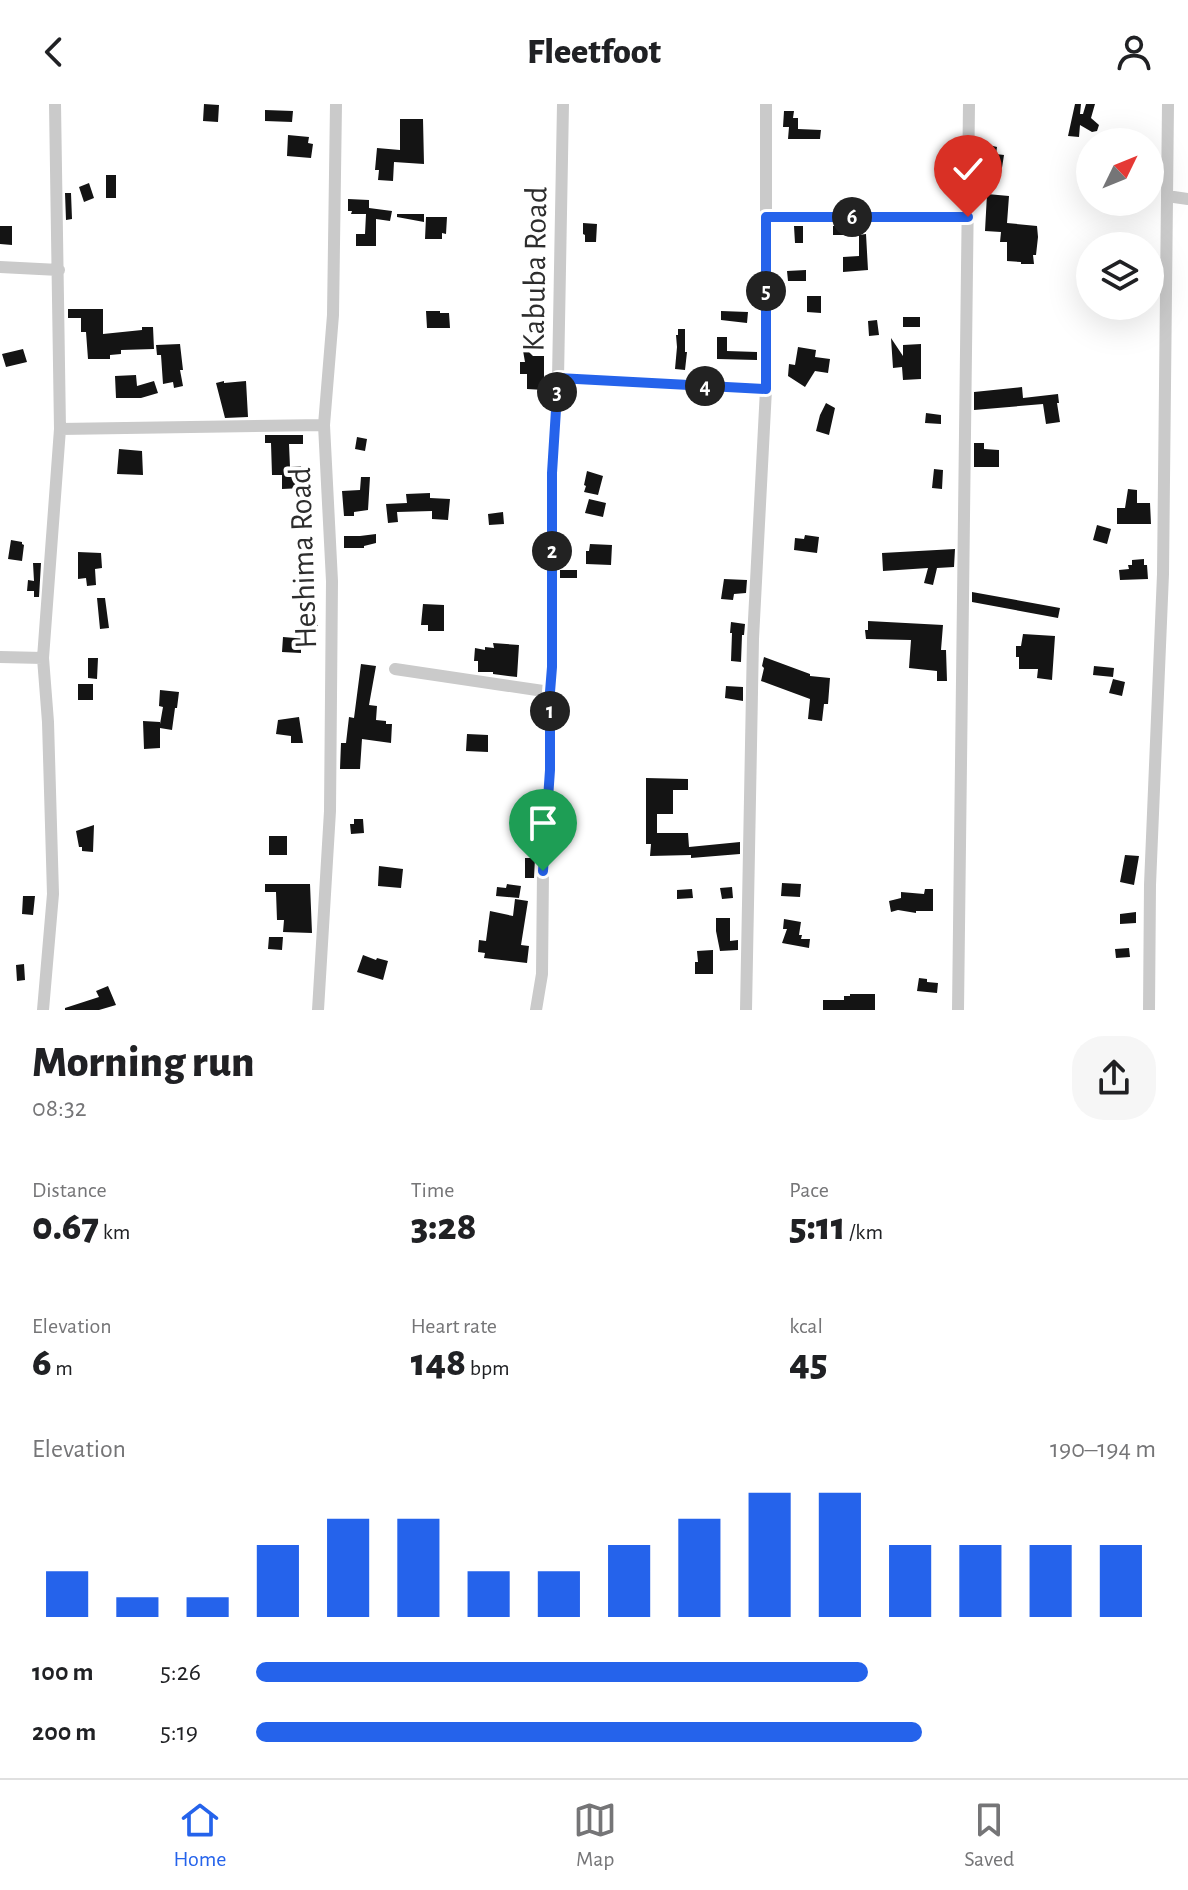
<!DOCTYPE html>
<meta charset="utf-8">
<style>
:root{--surface:#fff;--page:#f6f6f6;--text:#202124;--muted:#757577;--line:#e0e0e0;--accent:#2563eb}
body{margin:0;font-family:"Alegreya Sans",sans-serif;background:var(--page);color:var(--text);height:100vh;display:flex;flex-direction:column;font-size:30px;white-space:nowrap}
*{box-sizing:border-box;margin:0}
p{font-size:26px;color:var(--muted)}
.icon{flex:none;width:44px;height:44px;fill:none;stroke:currentColor;stroke-width:2;stroke-linecap:round;stroke-linejoin:round}
.map{position:relative;height:906px;overflow:hidden}
.details{display:flex;flex-direction:column;background:var(--surface);flex:1}
.details>*{flex:none}
.needle{width:52px;rotate:47deg}
.controls{position:absolute;left:1076px;top:24px;display:grid;gap:16px}
.controls a{display:grid;place-items:center;width:88px;height:88px;border-radius:50%;background:var(--surface);box-shadow:0 8px 32px #0002;font-size:40px}
.pin{position:absolute;display:grid;place-items:center;width:68px;height:68px;color:#fff;margin:-82px -34px;border-radius:50% 50% 50% 0;rotate:-45deg;box-shadow:0 0 8px #0007}
.pin .icon{rotate:45deg}
.km{position:absolute;width:40px;height:40px;margin:-20px;border-radius:50%;background:#222;color:#fff;font-size:22px;line-height:40px;text-align:center}
.round{display:grid;place-items:center;flex:none;width:84px;height:84px;border-radius:32px;background:var(--page)}
.head{display:flex;align-items:center;justify-content:space-between;height:136px;padding:0 32px}
h1{font-size:44px;font-weight:800;line-height:60px}
.metrics{display:grid;grid-template-columns:repeat(3,1fr);gap:12px;height:136px;padding:8px 32px}
.metrics div{display:grid;align-content:center}
.metrics b{font-size:40px;font-weight:800}
.metrics small{font-size:22px;font-weight:400}
.metrics p{font-size:22px}
.chart{height:224px;padding:16px 32px}
.chart p{display:flex;justify-content:space-between}
.chart svg{width:100%;height:144px;margin-top:8px;stroke:var(--accent);stroke-width:6}
ul{padding:0 32px;list-style:none;font-size:26px}
li{display:grid;grid-template-columns:128px 96px 1fr;align-items:center;height:60px}
li i{height:20px;border-radius:10px;background:var(--accent)}
header{display:flex;justify-content:space-between;align-items:center;height:104px;padding:0 32px;background:var(--surface);font-size:36px;font-weight:800}
.dock{display:flex;justify-content:space-around;align-items:center;height:112px;border-top:2px solid var(--line);background:var(--surface);font-size:22px;color:var(--muted)}
.dock a{display:grid;justify-items:center;gap:4px}
.dock .current{color:var(--accent)}
.map>svg:first-child{display:block}
</style>
<header><svg class="icon" aria-label="back" viewBox="0 0 24 24"><path d="M15 5l-7 7 7 7"/></svg>Fleetfoot<svg class="icon" aria-label="person" viewBox="0 0 24 24"><circle cx="12" cy="8" r="4"/><path d="M4 21q1-7 8-7t8 7"/></svg></header>
<div class="map">
<svg width="1188" height="906" viewBox="0 0 1188 906">
<rect width="100%" height="100%" fill="#fff"/>
<path fill="#141414" d="M204,0l15,1 -1,17 -15,-1z
M1075,0h6l-1,10h3l3,-10h9l-4,14 8,7 -2,6 -5,1 -12,-7 -1,12 -11,-1z
M265,6l28,1 -1,11 -27,-1z
M784,7h10l-1,7h5v11l23,1 -1,9h-32l1,-12h-6z
M400,15h23l1,45 -30,-2 -1,19 -15,-1 1,-10h-4l2,-22 23,2z
M288,31l21,2 -1,6 5,1 -2,14 -24,-2z
M989,41l8,2 -1,7 8,1 -3,19 -24,-4v-19l10,2z
M106,71h10v23h-10z
M89,79l5,15 -10,4 -5,-15z
M65,89h6l1,26 -6,1z
M987,90l22,2 -2,27 30,3 1,11 -2,18h-3l1,9h-13v-2l-14,-1v-19h-7l1,-10 -16,-1z
M348,95l21,1v8l23,3 -2,10 -14,-2v27h-20v-12h9l1,-20h-15l1,-3h-4z
M397,110h27v8l-27,-5z
M426,113h21l-1,17 -4,-1v6h-17z
M583,119l14,1 -1,18h-11v-7l-2,-1z
M0,122h12v19l-12,-1z
M794,122h9v17h-8z
M833,122h26v9l7,-1 2,36 -25,2v-15l16,-1v-21h-26z
M806,166v11h-18l-1,-10z
M807,192h14v17l-14,-1z
M68,205h35v25l39,-4v-3h11l1,22 -33,1v4l-11,1v4h-22l-2,-27h-5v-14h-13z
M426,207h14v2h9l1,15h-23z
M721,207l27,1 -1,11 -26,-3z
M903,213h17v10h-17z
M877,216l2,15 -10,1 -1,-15z
M678,225h7v23h2l-2,18 -10,-1 2,-22 -1,-12h2z
M717,233h10v14l30,1v8l-40,-1z
M891,234l12,18v-11l18,-1v35l-18,1 -1,-13 -9,1z
M180,240l3,26h-3l3,16 -9,2 -1,-6 -10,2 -2,-29h-4l-1,-10z
M522,241l11,11h11v34l-17,-1v-15h-7v-12h5z
M798,243l18,3 -1,7 15,2 -2,14 -13,-2 -10,16 -17,-11 1,-12 6,1z
M23,245l4,13 -21,5 -4,-13z
M136,271l1,11 17,-5 4,12 -17,5h-25l-1,-22z
M224,277v2l22,-2 2,36 -23,1 -9,-35z
M1022,283l1,11 35,-4 1,9h-2l3,19 -14,2 -3,-20 -69,6v-18z
M826,299l9,5 -6,27 -13,-4 4,-16z
M926,309l15,2v9l-16,-1z
M265,331h38v9h-14l1,23 11,-1 2,22 -21,1v-14h-10l-1,-32h-6z
M357,333l10,2 -2,12 -10,-2z
M974,339h10v6l15,1v17h-25z
M119,345l23,2 1,24 -26,-1z
M934,365l9,1 -1,19 -10,-1z
M587,367l16,5 -5,19 -14,-3 2,-6 -2,-1z
M361,373h9l-2,33 -14,2v4h-10l-2,-25 18,-1z
M1128,385l9,1v13h13l1,21h-34v-16h8z
M430,389v5l20,1 -2,21 -16,-1v-8l-35,1 1,10 -10,1 -2,-19 21,-1 -1,-9z
M589,395l17,4 -3,14 -18,-4z
M503,408l1,12 -15,1 -1,-11z
M1097,421l14,4 -4,15 -14,-4z
M376,430v9l-12,3v2h-20v-12h16z
M805,431l14,2 -2,16 -23,-3 1,-12 9,1z
M11,436l11,2v2l2,1 -2,16 -14,-2z
M590,440l22,1 -1,20 -25,-1v-13h3z
M955,445l-1,18 -17,1 -4,17 -9,-2 4,-15 -45,3 -1,-18z
M78,448l23,1 1,15 -7,1 1,16 -9,1 -1,-8 -8,1z
M1144,455v6h3l1,14 -28,1 -1,-10 10,-1 -1,-4h4v-5z
M33,459h8l-2,34h-5v-6h-7l1,-11 6,1z
M560,466h17v8h-17z
M724,475l23,1 -1,13 -12,1 -1,6 -12,-1z
M972,488l88,16 -2,10 -86,-16z
M97,494h8l4,30 -9,1z
M423,500l21,1v26h-16v-6h-7z
M308,510h10v16h-10z
M868,517l75,4 -2,25h5l1,31h-10v-10l-28,-3 2,-28 -45,-1 -1,-9h3z
M731,518l14,2 -1,11h-2l-1,27 -10,-1 1,-28h-2z
M1023,530l32,2 -3,44 -15,-2 1,-9h-19v-12h-3v-11h5z
M283,533l24,2 -1,9h-5v5l-19,-1z
M493,539l26,2 -2,32 -24,-3v-2h-15v-11h-4l1,-13 10,2v-3l9,1z
M764,553l46,17v2l20,2 -2,26h-4l-2,17 -14,-2 2,-20 -49,-18 3,-13 -2,-2z
M88,554h10l-1,21 -9,-1z
M361,560l15,2 -7,39 8,1 -1,14 10,1v3h6l-1,19 -29,-4 -2,30h-20l1,-26h5l3,-26 5,1z
M1094,562l20,2 -1,9 -20,-2z
M1113,575l12,3 -3,14 -13,-3z
M78,580h15v16h-15z
M726,582l17,1v14l-18,-3z
M160,586l19,2 -2,16h-2l-3,22 -12,-2v20l-16,1 -1,-28 17,1v2l3,-17 -4,-1z
M299,613l4,26h-12v-7l-15,-2 2,-14z
M467,630l21,1v17l-22,-1z
M646,674l42,1v11h-15v24h-16v19h31l1,14 51,-5v12l-49,4v-3l-41,1 1,-12h-5z
M354,715h9l1,14 -13,1 -1,-10h4z
M94,721l-1,27 -11,-1v-4h-3l-3,-16z
M269,732h18v19h-18z
M1125,751l14,1 -5,29 -14,-3z
M525,754h10l-1,20h-9z
M379,762l24,3 -2,19 -23,-2z
M782,779l19,1 -1,13 -19,-1z
M265,780h45l2,49 -29,-1 1,-12h-7l-1,-28h-11z
M507,780l14,2 -2,12 -23,-2 1,-9 9,1z
M732,783l1,11 -11,1 -2,-11z
M692,785l1,9 -16,1v-9z
M925,785h8v22h-17v2l-18,-3 -7,2 -2,-11 12,-3v-6l23,2z
M23,792h12l-2,19 -11,-1z
M515,795l13,2 -7,44 8,1 -2,17 -43,-5 1,-5 -7,-1 1,-12 7,1 4,-30 23,5z
M1136,808v11l-16,1v-10z
M716,814h14v23l8,-1v10l-18,1 -4,-20z
M784,815l17,3 -2,13h3l-1,4h9l-1,9 -27,-5 5,-14h-4z
M269,833h14l-1,13 -14,-1z
M1129,844l1,9 -14,1 -1,-9z
M713,846v24h-18v-12h3l-1,-11z
M363,851l13,5 1,-2 11,3 -5,19 -26,-8z
M24,860l1,16 -8,1 -1,-16z
M919,874l8,1v3l11,1 -1,10 -20,-2z
M108,882l8,19 -17,5h-34v-2l34,-11 -3,-6z
M850,890h25v16h-52v-10h21v-4h6z"/>
<g fill="none" stroke-linecap="round" stroke-linejoin="round">
<path stroke="#cacaca" stroke-width="12" d="M1167,92l21,3
M766,113h202
M0,163l59,3
M558,274l208,11
M60,325l264,-4
M0,553l43,1
M395,565l155,23
M43,906l10,-116 -5,-172 -5,-64 17,-229 -5,-325
M318,906l12,-199 2,-230 -8,-156 9,-110 3,-211
M536,906l6,-36 1,-103 7,-101 2,-297 6,-95 5,-274
M746,906l7,-371 13,-250v-285
M958,906l11,-906
M1149,906l1,-125 13,-311 5,-470"/>
</g>
<g fill="none" stroke-linecap="round" stroke-linejoin="round">
<defs>
<path id="route" d="M543,767l7,-101v-78l2,-25v-194l6,-95 208,11v-172h202"/>
</defs>
<use href="#route" stroke="#fff" stroke-width="16"/>
<use href="#route" stroke="#2563eb" stroke-width="10"/>
</g>
<g text-anchor="middle" stroke-width="8" stroke-linejoin="round" paint-order="stroke">
<g font-size="32" fill="#2d2d2d" stroke="#fff">
<text transform="translate(534 165) rotate(-89)" y="11">Kabuba Road</text>
<text transform="translate(302 454) rotate(-92)" y="11">Heshima Road</text>
</g>
</g>
</svg>
<div class="controls">
<a><svg class="needle" viewBox="-14 -14 28 28"><path d="M0-13l5 13h-10z" fill="#e53935"/><path d="M0 13l5-13h-10z" fill="#757577"/></svg></a>
<a><svg class="icon" aria-label="layers" viewBox="0 0 24 24"><path d="M12 4l9 5-9 5-9-5zM3 14l9 5 9-5"/></svg></a>
</div>
<div class="pin" style="left:543px;top:767px;background:#1e9e55"><svg class="icon" aria-label="arrive" viewBox="0 0 24 24"><path d="M6 21V4h12l-3 4 3 4H6"/></svg></div>
<div class="pin" style="left:968px;top:113px;background:#d93025"><svg class="icon" aria-label="check" viewBox="0 0 24 24"><path d="M5 12l5 5 9-10"/></svg></div>
<b class="km" style="left:550px;top:607px">1</b>
<b class="km" style="left:552px;top:447px">2</b>
<b class="km" style="left:557px;top:288px">3</b>
<b class="km" style="left:705px;top:282px">4</b>
<b class="km" style="left:766px;top:187px">5</b>
<b class="km" style="left:852px;top:113px">6</b>
</div>
<section class="details">
<div class="head"><div><h1>Morning run</h1><p>08:32</p></div><a class="round"><svg class="icon" aria-label="share" viewBox="0 0 24 24"><path d="M12 15V3M7 8l5-5 5 5M5 13v7h14v-7"/></svg></a></div>
<div class="metrics">
<div><p>Distance</p><b>0.67<small> km</small></b></div>
<div><p>Time</p><b>3:28</b></div>
<div><p>Pace</p><b>5:11<small> /km</small></b></div>
</div>
<div class="metrics">
<div><p>Elevation</p><b>6<small> m</small></b></div>
<div><p>Heart rate</p><b>148<small> bpm</small></b></div>
<div><p>kcal</p><b>45</b></div>
</div>
<div class="chart"><p><span>Elevation</span>190–194 m</p>
<svg viewBox="0 0 160 44" preserveAspectRatio="none"><path d="M5 44V30M15 44V38M25 44V38M35 44V22M45 44V14M55 44V14M65 44V30M75 44V30M85 44V22M95 44V14M105 44V6M115 44V6M125 44V22M135 44V22M145 44V22M155 44V22"/></svg>
</div>
<ul>
<li><b>100 m</b>5:26<i style="width:68%"></i></li>
<li><b>200 m</b>5:19<i style="width:74%"></i></li>
</ul>
</section>
<nav class="dock">
<a class="current"><svg class="icon" aria-label="home" viewBox="0 0 24 24"><path d="M3 11l9-7 9 7M6 9v11h12V9"/></svg>Home</a>
<a><svg class="icon" aria-label="map" viewBox="0 0 24 24"><path d="M3 6l6-2 6 2 6-2v14l-6 2-6-2-6 2zM9 4v14M15 6v14"/></svg>Map</a>
<a><svg class="icon" aria-label="saved" viewBox="0 0 24 24"><path d="M7 4h10v16l-5-4-5 4z"/></svg>Saved</a>
</nav>
